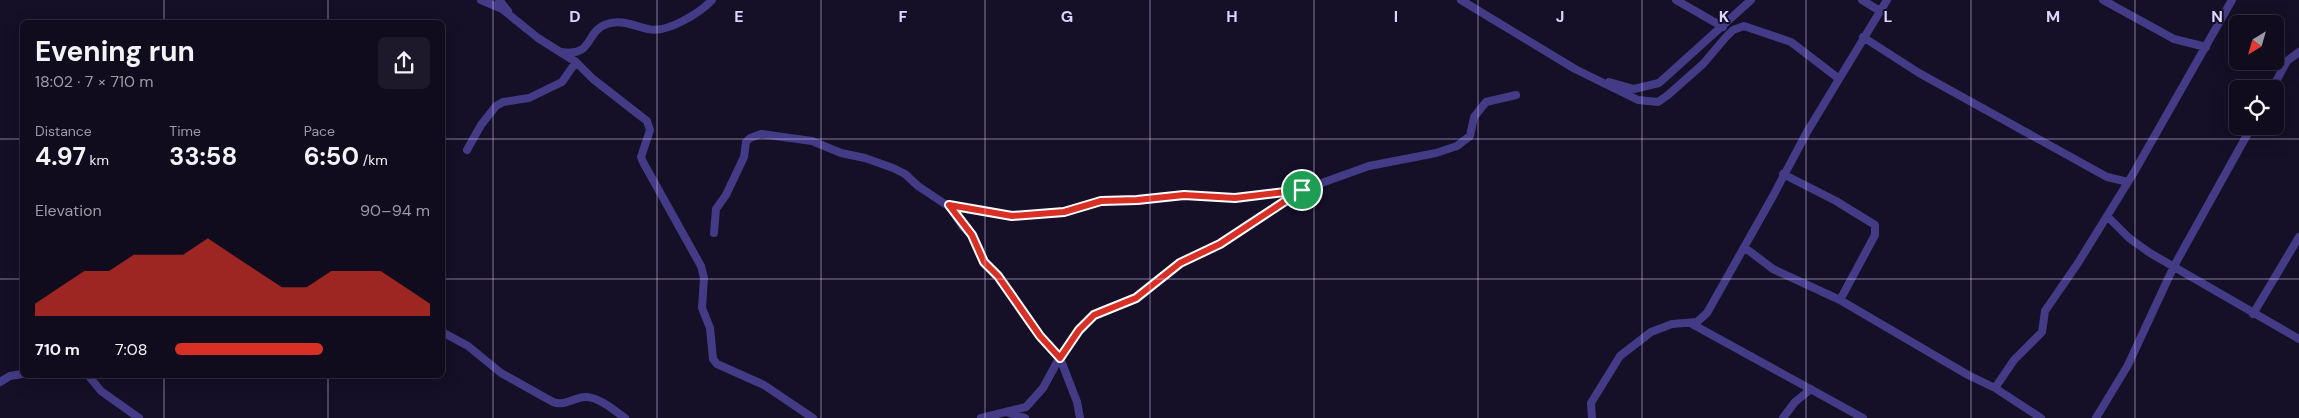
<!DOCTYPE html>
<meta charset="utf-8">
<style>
:root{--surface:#100b1d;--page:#1e192a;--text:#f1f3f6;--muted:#9c9ba4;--line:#302b3b;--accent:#d93025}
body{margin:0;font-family:"DM Sans",sans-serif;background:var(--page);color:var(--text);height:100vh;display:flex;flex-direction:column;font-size:19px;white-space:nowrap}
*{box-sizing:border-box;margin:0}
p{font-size:16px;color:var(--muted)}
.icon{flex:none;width:28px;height:28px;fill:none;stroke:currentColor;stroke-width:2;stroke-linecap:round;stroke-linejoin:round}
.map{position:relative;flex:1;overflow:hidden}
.sheet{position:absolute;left:20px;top:20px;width:425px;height:358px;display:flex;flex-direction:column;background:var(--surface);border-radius:8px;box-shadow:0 5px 20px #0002,0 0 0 1px var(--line)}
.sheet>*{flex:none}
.needle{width:32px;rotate:217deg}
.tools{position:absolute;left:2229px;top:15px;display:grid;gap:10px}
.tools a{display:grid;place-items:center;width:55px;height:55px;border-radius:8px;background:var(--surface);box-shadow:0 5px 20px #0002,0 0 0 1px var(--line);font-size:25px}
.pin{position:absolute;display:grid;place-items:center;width:42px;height:42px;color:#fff;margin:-21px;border:2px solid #fff;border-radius:50%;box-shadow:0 1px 5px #0007}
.round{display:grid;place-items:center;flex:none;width:52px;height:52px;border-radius:8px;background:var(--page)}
.headline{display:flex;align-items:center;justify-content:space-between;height:85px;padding:0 15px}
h1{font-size:28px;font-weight:700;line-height:38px}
.metrics{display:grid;grid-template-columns:repeat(3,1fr);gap:8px;height:85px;padding:5px 15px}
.metrics div{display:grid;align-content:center}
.metrics b{font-size:25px;font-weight:700}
.metrics small{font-size:14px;font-weight:400}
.metrics p{font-size:14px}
.chart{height:140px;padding:10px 15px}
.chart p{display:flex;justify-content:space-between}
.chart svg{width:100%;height:90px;margin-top:5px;fill:var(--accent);opacity:.7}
ul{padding:0 15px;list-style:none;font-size:16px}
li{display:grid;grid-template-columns:80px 60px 1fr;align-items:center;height:38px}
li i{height:12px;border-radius:6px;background:var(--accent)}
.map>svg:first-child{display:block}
</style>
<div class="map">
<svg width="2299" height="418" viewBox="0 0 2299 418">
<rect width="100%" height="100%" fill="#150f27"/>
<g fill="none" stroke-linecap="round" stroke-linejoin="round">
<path stroke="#443b86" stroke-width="8" d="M481,0l21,9 36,29 38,24 17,17 54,42 3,9 -9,27 2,5 58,104 3,12 -2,30 8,20 3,31 4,5 47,21 49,33
M499,0l9,11
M1461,0l114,69 63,31 20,2 10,-7 35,-31 23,-27 7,-7 11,-4 47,16 47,36
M1676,0l47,27
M1862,0l18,11
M2103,0l71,39 32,8
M1863,37l56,36 188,104 21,5
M562,52c32,5 23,-21 45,-28 14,-5 27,2 41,5 18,5 52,-16 64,-29
M1609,82l25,7 25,-6 92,-83
M2272,89l15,-28 12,-9
M467,150l14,-25 15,-19 7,-4 26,-4 33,-16 14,-20
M1783,174l53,27 39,24v10l-35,65
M949,205l14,22 9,8 12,27 14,14 42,60 20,22 17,44 3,16
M2107,216l22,22 21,15 149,86
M714,233l2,-24 10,-14 18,-38 2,-15 4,-4 11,-4 51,7 29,12 24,5 28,10 12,6 13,12 27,18 66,12 53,-3 37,-12h36l47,-6 51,3 67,-8
M1744,247l29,22 67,31 128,75 27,13 46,30
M2253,314l46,-77
M1692,324l171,94
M442,332l26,14 33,27 52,29c12,5 22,-6 34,-5 13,1 28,14 38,21
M88,375l13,16 38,27
M0,382l10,-6 12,-2
M1995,388l19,-28 28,-28 3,-21 33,-48 55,-89 99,-174
M1009,413l16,5
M981,418l45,-11 17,-19 18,-33 27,-35 15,-10 34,-12 43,-35 40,-19 82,-54 67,-24 67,-13 21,-7 13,-10 4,-19 12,-15 30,-7
M1592,418l-1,-15 29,-47 31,-24 21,-8 25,-2 10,-9 66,-117 34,-64 80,-132
M1783,418l12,-16 16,-13
M2096,418l32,-53 46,-99 78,-140"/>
</g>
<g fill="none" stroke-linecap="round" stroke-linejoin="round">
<defs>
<path id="route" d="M1302,190l-82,54 -40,19 -44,35 -42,17 -15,15 -19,28 -20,-22 -42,-60 -14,-14 -12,-27 -23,-30 63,11 52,-4 37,-11 36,-1 47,-5 51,3z"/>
</defs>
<use href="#route" stroke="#fff" stroke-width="10"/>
<use href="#route" stroke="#d93025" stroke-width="6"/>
</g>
<path fill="none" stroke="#ded5ff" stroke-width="1" stroke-opacity="0.55" d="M164,0v22M328,0v22M493,0v418M657,0v418M821,0v418M985,0v418M1150,0v418M1314,0v418M1478,0v418M1642,0v418M1806,0v418M1971,0v418M2135,0v418M0,139h22M442,139h1857M0,279h22M442,279h1857M164,375v43M328,375v43"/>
<g font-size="16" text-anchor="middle" font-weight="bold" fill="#ded5ff" stroke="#150f27" stroke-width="4" stroke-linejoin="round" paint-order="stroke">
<text x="575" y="22">D</text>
<text x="739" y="22">E</text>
<text x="903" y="22">F</text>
<text x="1067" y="22">G</text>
<text x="1232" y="22">H</text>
<text x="1396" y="22">I</text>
<text x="1560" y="22">J</text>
<text x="1724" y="22">K</text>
<text x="1888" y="22">L</text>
<text x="2053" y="22">M</text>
<text x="2217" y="22">N</text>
</g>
</svg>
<div class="tools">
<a><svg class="needle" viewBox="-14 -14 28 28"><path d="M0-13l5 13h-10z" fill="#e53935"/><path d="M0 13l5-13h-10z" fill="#9c9ba4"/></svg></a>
<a><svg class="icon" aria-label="locate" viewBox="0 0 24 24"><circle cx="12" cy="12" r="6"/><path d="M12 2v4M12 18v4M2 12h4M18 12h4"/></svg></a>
</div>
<div class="pin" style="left:1302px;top:190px;background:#1e9e55"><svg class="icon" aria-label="arrive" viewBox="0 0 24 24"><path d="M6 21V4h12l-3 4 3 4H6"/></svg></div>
<section class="sheet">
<div class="headline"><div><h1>Evening run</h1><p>18:02 · 7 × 710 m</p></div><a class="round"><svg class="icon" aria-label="share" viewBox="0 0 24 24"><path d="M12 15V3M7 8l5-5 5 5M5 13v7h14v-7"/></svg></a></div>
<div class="metrics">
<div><p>Distance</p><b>4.97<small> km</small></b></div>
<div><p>Time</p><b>33:58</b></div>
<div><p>Pace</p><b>6:50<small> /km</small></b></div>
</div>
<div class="chart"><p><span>Elevation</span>90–94 m</p>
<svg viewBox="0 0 160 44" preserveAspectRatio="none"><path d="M0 44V38L10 30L20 22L30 22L40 14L50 14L60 14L70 6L80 14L90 22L100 30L110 30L120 22L130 22L140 22L150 30L160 38V44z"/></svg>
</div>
<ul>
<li><b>710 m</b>7:08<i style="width:58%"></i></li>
</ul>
</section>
</div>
